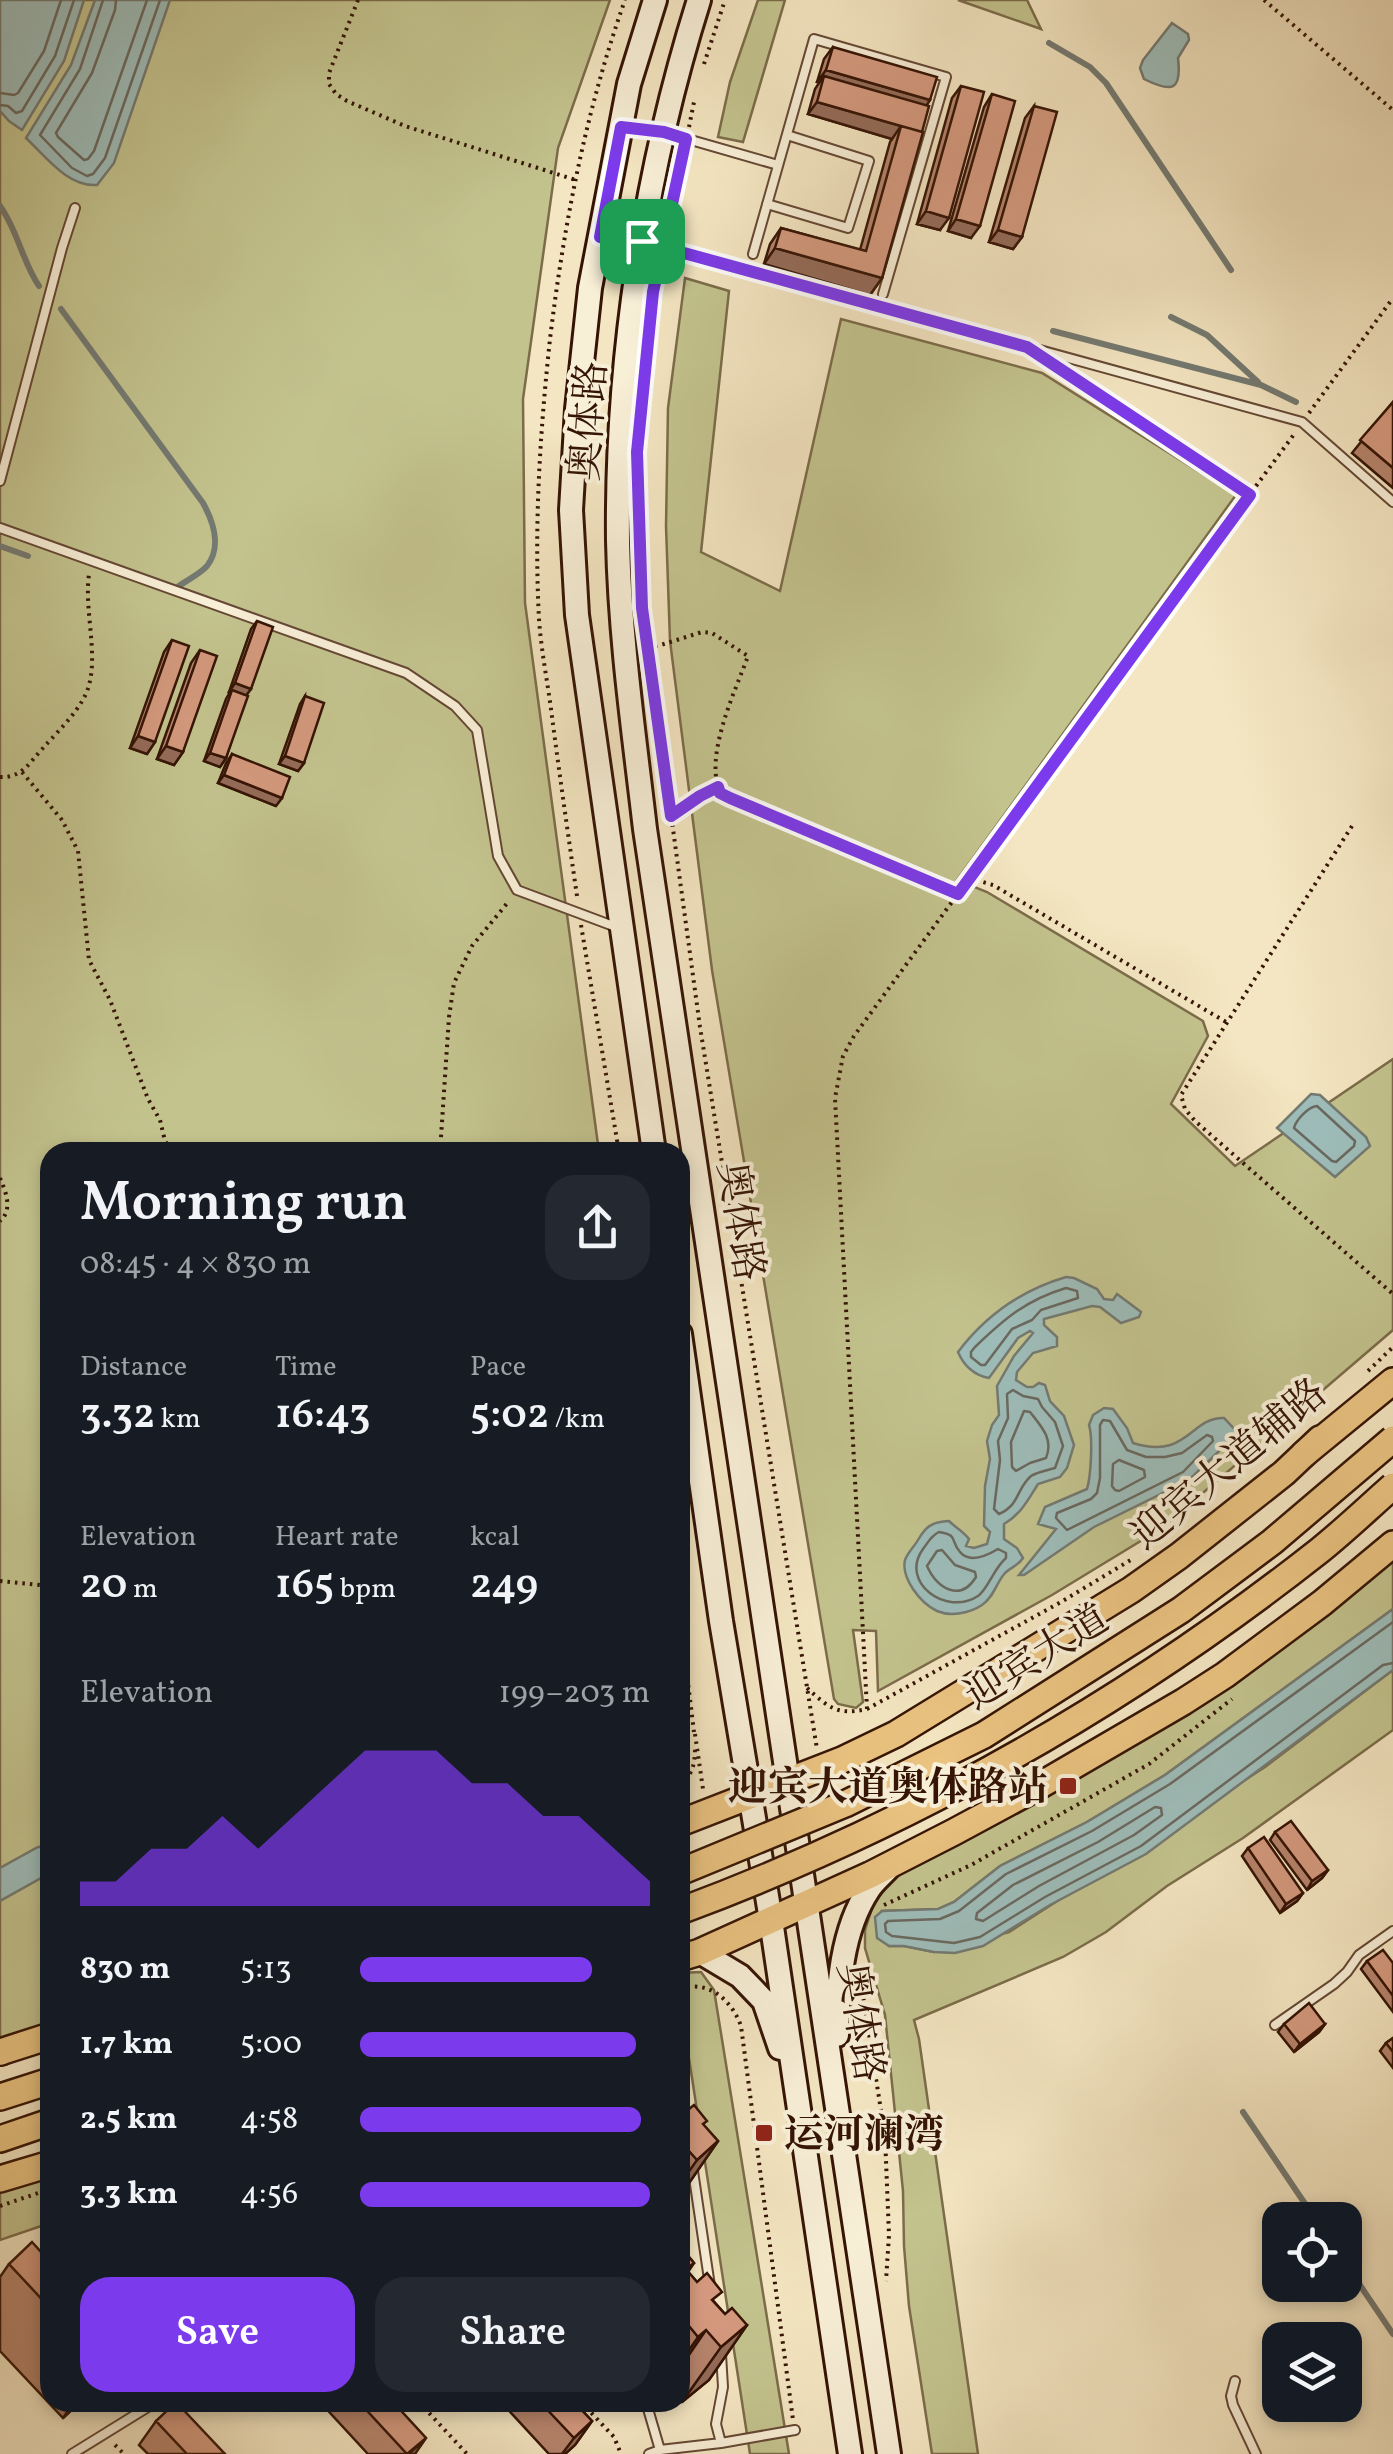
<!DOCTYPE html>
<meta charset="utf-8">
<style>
:root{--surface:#171b24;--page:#242831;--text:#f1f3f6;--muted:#9ea1a6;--accent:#7c3aed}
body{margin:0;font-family:Vollkorn,"Noto Serif SC",serif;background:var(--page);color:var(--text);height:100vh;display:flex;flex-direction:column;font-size:38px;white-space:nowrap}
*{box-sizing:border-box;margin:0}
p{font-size:32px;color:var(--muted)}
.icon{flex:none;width:55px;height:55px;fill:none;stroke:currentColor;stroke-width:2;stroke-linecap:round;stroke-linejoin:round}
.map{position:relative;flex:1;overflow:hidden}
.details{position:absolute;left:40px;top:1142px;width:650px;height:1270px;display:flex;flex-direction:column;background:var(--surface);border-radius:30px;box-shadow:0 5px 15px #0003}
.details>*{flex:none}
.fabs{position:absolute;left:1262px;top:2202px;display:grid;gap:20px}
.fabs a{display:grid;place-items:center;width:100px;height:100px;border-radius:20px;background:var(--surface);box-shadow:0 5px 15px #0003;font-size:50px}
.pin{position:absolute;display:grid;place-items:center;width:85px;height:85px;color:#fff;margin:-42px;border-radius:20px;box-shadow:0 5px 15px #0006}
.round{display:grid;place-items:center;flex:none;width:105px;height:105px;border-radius:30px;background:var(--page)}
.summary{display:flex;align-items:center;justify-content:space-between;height:170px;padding:0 40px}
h1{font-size:55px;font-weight:600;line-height:75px}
.stats{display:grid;grid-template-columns:repeat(3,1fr);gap:15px;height:170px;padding:10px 40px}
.stats div{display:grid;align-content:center}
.stats b{font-size:42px;font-weight:600}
.stats small{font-size:28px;font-weight:400}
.stats p{font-size:28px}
.chart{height:280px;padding:20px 40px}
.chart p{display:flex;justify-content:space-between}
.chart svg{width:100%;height:180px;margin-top:10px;fill:var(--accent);opacity:.7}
.cta{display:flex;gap:20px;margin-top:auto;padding:20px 40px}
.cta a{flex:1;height:115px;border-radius:30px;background:var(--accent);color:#fff;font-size:40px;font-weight:600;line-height:115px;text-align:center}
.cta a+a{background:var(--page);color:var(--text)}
ul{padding:0 40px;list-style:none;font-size:32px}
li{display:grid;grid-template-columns:160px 120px 1fr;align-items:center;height:75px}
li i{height:25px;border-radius:12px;background:var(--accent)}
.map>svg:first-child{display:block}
</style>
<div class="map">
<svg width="1393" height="2454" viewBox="0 0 1393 2454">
<rect width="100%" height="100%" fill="#f4e6c2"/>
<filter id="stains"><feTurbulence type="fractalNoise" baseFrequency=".002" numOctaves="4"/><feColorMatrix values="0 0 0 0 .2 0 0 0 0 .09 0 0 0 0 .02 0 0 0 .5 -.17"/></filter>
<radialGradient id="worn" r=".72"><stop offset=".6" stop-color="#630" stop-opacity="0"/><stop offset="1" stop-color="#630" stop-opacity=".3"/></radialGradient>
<path fill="#c3c38e" stroke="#7c6c4a" stroke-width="2.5" d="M0,0h610l-52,148 -35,251 2,204 74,549h-549v891l-50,17z
M758,0h27l-42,142 -25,-5 12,-55z
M958,0h69l14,29z
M685,278l44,13 -28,261 79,39 61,-272 201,54 194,122 -279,385 30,12 216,129 5,15 -37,68 64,62 158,-107v271l-231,198 -110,67 -174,96 -2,-60 -23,-1 10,72 -7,6 -18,-4 -4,-5 -122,-729 -42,-329 -4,-115 2,-118z
M1393,1539v70l-228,166 -78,47 -87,44 -46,36 -15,7 -57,2 7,35h15l30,6 75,-20 256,-165 128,-97v60l-150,108 -76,48 -61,46 -43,25 -149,63 5,19 59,415h-46l-23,-148 -5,-60 -1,-55 -18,-176 -20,-67v-18l8,-25 33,-46 234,-130z
M701,1972l13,18 75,464h-39l-68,-441h-2v-40z
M50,2168v55l-50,17v-56z"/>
<path fill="#9ebebb" stroke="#747a72" stroke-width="2.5" d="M0,0h84l-20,61 -42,69 -13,-9 -9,-10z
M95,0h75l-56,163 -17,22c-29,2 -51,-28 -71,-47l45,-73z
M1172,23l16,11 1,6 -11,18c4,33 -6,35 -34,21l-4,-11 3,-8z
M1311,1094l9,1 46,42 4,9 -35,31 -58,-49z
M1066,1277l8,1 23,11 7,10 9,1 4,-6 24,18 -2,5 -18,6 -21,-16 -8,-1 -48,13v6l13,12v9l-24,7 -16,19 -1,8 11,7h6l6,-4 6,2 5,16 14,15 10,29 -7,23 -7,9 -22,7c-10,16 -17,30 -34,40v15l13,9 6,10c-5,8 -12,9 -18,15 -9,10 -11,24 -23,32 -12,8 -31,12 -45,6 -17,-8 -36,-33 -32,-51 3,-8 9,-13 13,-20 8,-14 14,-18 31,-19 7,7 14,10 20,18l-3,7 8,2 13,-4 3,-12 -6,-6 1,-40 5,-27 -3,-18 5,-16 7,-10 -2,-29 17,-30 19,-23 -3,-2 -12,7 -29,40c-16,-3 -25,-12 -31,-26 28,-37 64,-62 108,-75z
M1104,1408l9,1 14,19 6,15c55,17 57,-26 91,-25l14,15 -49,47 -95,47 -70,48h-5l37,-46 -18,-5 7,-17 42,-18c4,-13 6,-52 2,-64l4,-10z
M1393,1609v61l-247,184 -96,51 -67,41 -28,7 -21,-1 -30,-6h-15l-12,-8 -2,-21 7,-6 56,-2 16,-7 46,-36 87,-44 78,-47z
M50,1846v27l-50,28v-33l38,-21z"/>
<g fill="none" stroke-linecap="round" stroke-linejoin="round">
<path stroke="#6a6960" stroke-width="2.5" d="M103,0l-23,69 -40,66 32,33 15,8 6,-2 12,-16 55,-158
M116,0l-1,10 -23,63 -36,60 2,4 26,23 4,-1 6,-8 53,-151
M0,93l14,2 4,-2 26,-42 17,-51
M0,105l8,1 8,7 6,-2 33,-55 19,-56
M1317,1106l38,35 -1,5 -18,16 -4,-1 -38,-33c2,-8 14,-21 23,-22z
M1066,1288l11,3 1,7 -37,12 -9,10 -20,9 -27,36h-4l-10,-8v-5l4,-5c29,-28 51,-47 91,-59z
M1013,1390l10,6 15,3 4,8 13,15 8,24 -8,22c-7,2 -18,4 -24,8 -15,13 -11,29 -32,38l-5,-5 6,-49 -2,-19 10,-23 -1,-24z
M1024,1411l6,1c11,14 24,27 16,46l-16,5 -14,8 -4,-4 -1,-25z
M1103,1420l7,1 17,29 19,7h19l17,-4 25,-18 5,2 1,4 -30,31 -116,58 -11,-12 1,-5 34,-14 6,-6 3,-15v-53z
M1119,1460l25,10 1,7 -26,14 -4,-1 -3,-4 1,-22z
M939,1532c20,3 11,9 21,20 10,12 28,3 38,-3l8,4v5c-12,10 -18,31 -28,38 -32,21 -79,-14 -55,-47 6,-8 8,-13 16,-17z
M942,1550l13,15 20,7 1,5c-16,26 -39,11 -49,-11l10,-15z
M1393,1622l-223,162 -78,47 -86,43 -47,37 -19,8 -52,2 -3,3 1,8 6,4 62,7 26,-6 65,-40 96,-51 242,-181 10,-2
M1155,1807l6,1 1,7 -28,20 -95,51 -56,35 -7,-2 1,-6 36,-28 85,-43z"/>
<path stroke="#747a72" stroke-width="6" d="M1049,43l41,24 16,16 125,187
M0,206c18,25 22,55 39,80
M61,309l142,194c10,18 19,44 4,63 -7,8 -20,14 -28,20
M1171,317l36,18 51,47
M1053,331l208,54 35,17
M0,546l28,10
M1243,2112l73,108
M1345,2263l48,71"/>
<defs>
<path id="service" d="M625,128l38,4 115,33
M767,204l81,24 21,-67 -82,-26
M602,238l40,3 660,181 91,80
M753,254l61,-215 132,38 -63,217
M1035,352l214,143
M0,481l62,-233 13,-40
M0,528l406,145 49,33 22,24 21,126 19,34 99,37
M1275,2025l59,-41 13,-12 12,-17 34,-24
M693,2171l17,115
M721,2354l2,33 -7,37 5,19
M1235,2381l-4,15 2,9 23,49
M646,2402l14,48
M72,2454l84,-52
M649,2454l11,-4 61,-7 74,-13"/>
<path id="secondary" d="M699,0c-54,171 -83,361 -81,541 2,97 16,193 27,288l244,1625
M654,1152l-77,-537 -6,-105 6,-101 13,-121 39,-204 26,-84
M680,1334l41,287 50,299 79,534
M700,1952l40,24 24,25 16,47
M837,2035c1,-48 4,-104 32,-146 5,-8 14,-15 21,-23"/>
<path id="primary" d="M680,1823l162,-63 54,-26 235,-144 48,-34 105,-83 36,-34
M680,1958l20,-6 170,-77 84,-43 78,-42 151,-88 42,-27 97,-72 71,-59
M0,2052l50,-16"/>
<path id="trunk" d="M1304,1454l89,-73
M0,2052h1
M0,2097l50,-16
M0,2139l50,-17
M0,2179l50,-15"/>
</defs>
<use href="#service" stroke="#654834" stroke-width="12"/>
<use href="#secondary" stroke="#351405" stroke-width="28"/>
<use href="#primary" stroke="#351405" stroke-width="30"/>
<use href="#trunk" stroke="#351405" stroke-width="30"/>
<path stroke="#351405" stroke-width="4" stroke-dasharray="2.5 5" stroke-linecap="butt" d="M358,0l-29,73v11l7,10 11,7 58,25 171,54
M1264,0l129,110
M704,64l21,-64
M689,127l5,-25
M669,220l15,-69
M1309,413l84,-115
M1256,486l39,-53
M646,631l54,396 117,722
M648,649l54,-17 10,1 36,23c-13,36 -44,99 -28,137l237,101
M22,772l40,48 16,31 11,109 21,40 38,99 12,21 5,21 7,11
M0,777c22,1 29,-14 43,-29 16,-18 40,-40 46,-63 9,-33 -5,-76 0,-111
M671,816l29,-20 18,-9
M1352,826l-171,269 4,14 10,12 198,173
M969,878l24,7 233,137
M577,896c-9,-62 -18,-125 -26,-187 -4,-30 -10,-60 -12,-90 -5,-93 1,-187 11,-280 14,-115 36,-229 75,-339
M581,925l38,227
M440,1152l9,-135 5,-34 18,-37 37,-45
M0,1178c6,14 13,32 0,43
M1368,1371l25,-24
M0,1581l50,5
M680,1618l14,114
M807,1688c21,19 30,28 60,21l194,-107 73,-44
M867,1709l-32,-611 8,-42 11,-20 388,-531
M695,1734l8,55
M680,1785c13,-11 15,-21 15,-38
M884,1905l87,-40 178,-101 83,-65
M861,1983l24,153 4,99 -3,46
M680,1989c29,-10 52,12 61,37l52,394
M0,2206l50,-17
M419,2402l48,52
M581,2402l33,35 7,17
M115,2445l9,9"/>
<use href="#service" stroke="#f8efd7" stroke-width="8"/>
<use href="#secondary" stroke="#f8efd7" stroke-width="22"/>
<use href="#primary" stroke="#eac381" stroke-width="25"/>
<use href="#trunk" stroke="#eac381" stroke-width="25"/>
<defs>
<path id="trunk-bridge" d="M680,1872l165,-68 139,-69 197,-125 91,-68 121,-103
M680,1911c231,-86 445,-207 639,-360 25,-20 49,-43 74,-65"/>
</defs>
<use href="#trunk-bridge" stroke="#351405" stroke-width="30" stroke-linecap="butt"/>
<use href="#trunk-bridge" stroke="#eac381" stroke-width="25"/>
</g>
<path fill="#b6846c" stroke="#351405" stroke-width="2.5" d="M833,47l94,59 -45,172 -12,17 -106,-31 6,-20 11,-16 79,22 30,-108 2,-3 -84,-25 7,-25 4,-6 -2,-1 7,-23z
M961,86l-21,144 -23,-6 35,-126z
M992,94l-21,144 -23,-7 36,-124z
M1034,106l-12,131 -9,12 -24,-7 36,-124z
M1393,402v86l-41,-35z
M257,621l-11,75 -20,62 -6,9 -16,-6 22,-62 4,-7h-1l22,-63z
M172,640l-17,102 -8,12 -17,-6 34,-96z
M200,650l-17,102 -9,13 -17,-6 34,-96z
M305,696l-1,67 -6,8 -19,-7 21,-60z
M232,754l44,52 -58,-23 8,-20z
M1275,1832l53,38 -6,8 -15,12 -37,-50z
M1248,1848l55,45 -6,8 -17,12 -38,-57z
M1367,1961l26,2v49l-32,-43z
M1284,2024h41l-6,8 -25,20 -16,-20z
M1393,2038v30l-13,-17 6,-8z
M680,2099l38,42 -38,55z
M680,2246l14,17 -6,9 9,10 28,32 22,11 -38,55 -27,22 -2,-3z
M50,2262v140h30l-17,16 -63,-67v-74l9,-13z
M1280,2341v29l-10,-18 5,-9z
M320,2402h73l22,52h-47z
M501,2402h73l18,19 -17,24 -10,9h-16z
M156,2421l69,33h-77l-9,-9z"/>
<path fill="#946b58" stroke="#351405" stroke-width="2.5" d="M826,70l104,30 -8,13 -98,-37 -5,7 -2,-1z
M817,102l84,24 -9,13 -84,-25z
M926,211l23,7 -9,12 -23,-6z
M956,219l24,7 -9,12 -23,-7z
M998,230l24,7 -9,12 -24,-7z
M775,248l107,30 -12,17 -106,-31z
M235,683l16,6 -6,8 -16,-5z
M138,736l17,6 -8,12 -17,-6z
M166,746l17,6 -9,13 -17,-6z
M210,753l16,5 -6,9 -16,-6z
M285,756l19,7 -6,8 -19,-7z
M224,775l58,23 -6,8 -58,-23z
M1328,1870l-6,8 -15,12 5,-9z
M1303,1893l-6,8 -17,12 6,-9z
M1325,2024l-6,8 -25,20 6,-8z
M718,2141l-38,55v-12l17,-24z
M747,2325l-38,55 -27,22 39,-55z
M706,2330l-26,38v-5l18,-26z
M74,2402h6l-17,16z
M592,2421l-17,24 -10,9h-3l12,-16z
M426,2438l-11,16h-6z"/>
<path fill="#d4997e" stroke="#351405" stroke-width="2.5" d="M833,47l104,30 -7,23 -104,-30z
M824,76l105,30 -7,26 -105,-30z
M961,86l23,6 -35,126 -23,-7z
M992,94l23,7 -35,125 -24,-7z
M1034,106l23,6 -35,125 -24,-7z
M901,126l22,6 -41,146 -107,-30 6,-20 85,23z
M1393,402v66l-33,-28z
M257,621l16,6 -22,62 -16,-6z
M172,640l17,6 -34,96 -17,-6z
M200,650l17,6 -34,96 -17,-6z
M232,690l16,6 -22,62 -16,-5z
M305,696l19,7 -20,60 -19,-7z
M232,754l58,23 -8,21 -58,-23z
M1291,1821l37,49 -16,11 -37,-49z
M1264,1837l39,56 -17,11 -38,-56z
M1383,1950l10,13v33l-26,-35z
M1309,2003l16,21 -25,20 -16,-20z
M1393,2038v14l-7,-9z
M680,2099l9,10 5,-4 13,16 -4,3 15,17 -21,19 -17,-19z
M32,2242l18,20v46l-41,-44z
M680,2246l14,17 -8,6 11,13 10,-9 15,19 -10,8 13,14 7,-6 15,17 -26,22 -15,-17 -8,7 -18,-22z
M1296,2332l5,8h-20z
M176,2402l49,52h-38l-31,-33z
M359,2402h34l33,36 -19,16z
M540,2402h34l18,19 -18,17z"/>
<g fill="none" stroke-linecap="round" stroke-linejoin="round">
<defs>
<path id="route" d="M642,241l-42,-4 21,-110 43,5 22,7 -33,153 -16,160 5,156 29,208 29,-20 18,-9 2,6 10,5 228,96 292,-399 -223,-148 -365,-100 -20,-6"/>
</defs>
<use href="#route" stroke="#fff" stroke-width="20"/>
<use href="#route" stroke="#7c3aed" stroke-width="12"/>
</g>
<g fill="#8f2418" stroke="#f8efd7" stroke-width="4">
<rect x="1058" y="1776" width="20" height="20" rx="5"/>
<rect x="754" y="2123" width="20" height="20" rx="5"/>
</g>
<g text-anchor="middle" stroke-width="8" stroke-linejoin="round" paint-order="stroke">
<g font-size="40" fill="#351405" stroke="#f8efd7">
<text transform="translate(587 421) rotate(-86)" y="14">奥体路</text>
<text transform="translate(742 1221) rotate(81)" y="14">奥体路</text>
<text transform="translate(1228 1463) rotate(-40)" y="14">迎宾大道辅路</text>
<text transform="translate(1036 1656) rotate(-32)" y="14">迎宾大道</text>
<text transform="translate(862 2022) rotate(81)" y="14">奥体路</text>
</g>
<g font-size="40" font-weight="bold" fill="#351405" stroke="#f8efd7" text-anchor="end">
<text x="1048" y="1800">迎宾大道奥体路站</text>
<text x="784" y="2147" text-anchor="start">运河澜湾</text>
</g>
</g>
<rect width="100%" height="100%" filter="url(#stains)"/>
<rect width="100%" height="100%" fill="url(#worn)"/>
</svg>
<div class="fabs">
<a><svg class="icon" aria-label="locate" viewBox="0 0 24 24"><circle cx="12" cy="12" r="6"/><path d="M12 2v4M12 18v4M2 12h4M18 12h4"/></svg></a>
<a><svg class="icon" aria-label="layers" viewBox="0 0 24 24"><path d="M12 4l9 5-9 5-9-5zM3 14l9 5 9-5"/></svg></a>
</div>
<div class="pin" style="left:642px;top:241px;background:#1e9e55"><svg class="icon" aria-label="arrive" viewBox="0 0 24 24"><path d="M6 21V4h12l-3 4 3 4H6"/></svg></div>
<section class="details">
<div class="summary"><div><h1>Morning run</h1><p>08:45 · 4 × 830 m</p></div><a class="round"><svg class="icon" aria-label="share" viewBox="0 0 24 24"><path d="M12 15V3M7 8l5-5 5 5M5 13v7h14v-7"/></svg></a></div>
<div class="stats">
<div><p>Distance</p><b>3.32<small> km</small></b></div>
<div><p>Time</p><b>16:43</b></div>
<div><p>Pace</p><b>5:02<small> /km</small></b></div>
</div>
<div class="stats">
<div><p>Elevation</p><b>20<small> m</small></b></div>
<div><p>Heart rate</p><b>165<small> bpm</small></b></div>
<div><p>kcal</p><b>249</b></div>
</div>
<div class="chart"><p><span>Elevation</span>199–203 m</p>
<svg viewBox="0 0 160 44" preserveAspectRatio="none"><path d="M0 44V38L10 38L20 30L30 30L40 22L50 30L60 22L70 14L80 6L90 6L100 6L110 14L120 14L130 22L140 22L150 30L160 38V44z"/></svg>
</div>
<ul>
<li><b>830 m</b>5:13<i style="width:80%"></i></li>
<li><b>1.7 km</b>5:00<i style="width:95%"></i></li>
<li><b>2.5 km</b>4:58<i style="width:97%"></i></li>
<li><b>3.3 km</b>4:56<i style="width:100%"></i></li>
</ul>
<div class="cta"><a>Save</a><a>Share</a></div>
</section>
</div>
